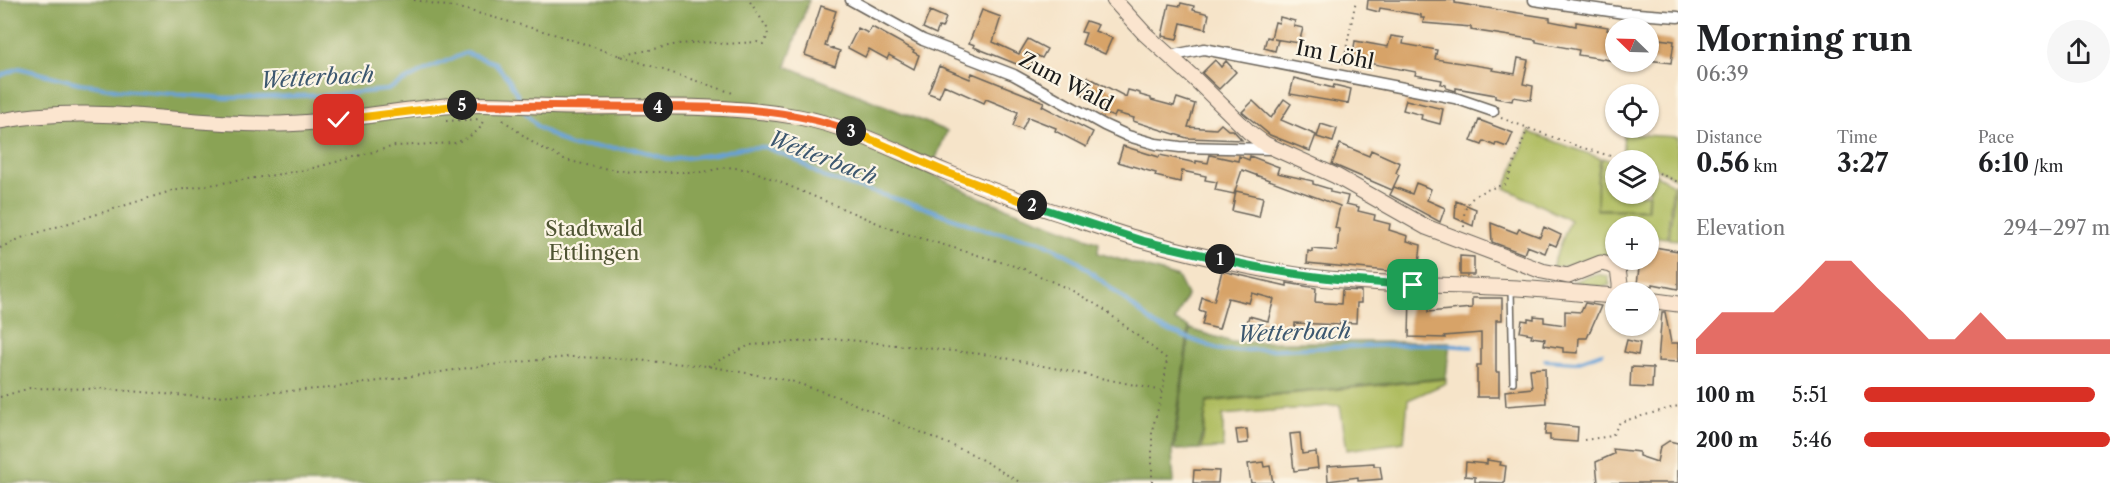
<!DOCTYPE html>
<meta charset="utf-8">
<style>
:root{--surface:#fff;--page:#f6f6f6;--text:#202124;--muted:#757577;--accent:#d93025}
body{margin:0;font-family:"Libre Caslon Text",serif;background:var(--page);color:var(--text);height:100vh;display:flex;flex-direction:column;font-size:22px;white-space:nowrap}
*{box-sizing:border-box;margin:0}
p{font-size:20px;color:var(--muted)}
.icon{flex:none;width:33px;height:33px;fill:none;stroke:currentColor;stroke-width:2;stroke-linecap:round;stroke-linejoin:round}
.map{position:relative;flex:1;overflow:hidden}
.drawer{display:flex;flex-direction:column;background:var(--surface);width:450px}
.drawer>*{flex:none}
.needle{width:39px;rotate:293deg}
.tools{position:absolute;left:1605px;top:18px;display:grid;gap:12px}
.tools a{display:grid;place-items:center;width:54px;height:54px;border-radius:50%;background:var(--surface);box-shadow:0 2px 4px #0004;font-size:30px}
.pin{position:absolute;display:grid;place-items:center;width:51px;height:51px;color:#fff;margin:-26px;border-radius:12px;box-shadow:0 3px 9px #0006}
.km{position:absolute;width:30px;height:30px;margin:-15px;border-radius:50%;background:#222;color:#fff;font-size:16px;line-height:30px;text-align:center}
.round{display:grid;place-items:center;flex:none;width:63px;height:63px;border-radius:32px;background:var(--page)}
.head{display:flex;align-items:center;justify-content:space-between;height:102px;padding:0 18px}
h1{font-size:33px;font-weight:700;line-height:45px}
.stats{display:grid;grid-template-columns:repeat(3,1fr);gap:9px;height:102px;padding:6px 18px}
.stats div{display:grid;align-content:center}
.stats b{font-size:26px;font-weight:700}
.stats small{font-size:16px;font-weight:400}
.stats p{font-size:16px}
.chart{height:168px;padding:12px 18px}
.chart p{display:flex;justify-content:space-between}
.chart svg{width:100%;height:108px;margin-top:6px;fill:var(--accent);opacity:.7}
ul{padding:0 18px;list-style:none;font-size:20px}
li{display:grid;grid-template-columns:96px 72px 1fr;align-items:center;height:45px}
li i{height:15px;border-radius:8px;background:var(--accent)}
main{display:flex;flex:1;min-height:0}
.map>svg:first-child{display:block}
</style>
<main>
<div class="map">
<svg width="1678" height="483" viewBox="0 0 1678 483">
<rect width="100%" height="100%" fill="#fcf5e5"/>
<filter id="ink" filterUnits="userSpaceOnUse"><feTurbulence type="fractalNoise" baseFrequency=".0167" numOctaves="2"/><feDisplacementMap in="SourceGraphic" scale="12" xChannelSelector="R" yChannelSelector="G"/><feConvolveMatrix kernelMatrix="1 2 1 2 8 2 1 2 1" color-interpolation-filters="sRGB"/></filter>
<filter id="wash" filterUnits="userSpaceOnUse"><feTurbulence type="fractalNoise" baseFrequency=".008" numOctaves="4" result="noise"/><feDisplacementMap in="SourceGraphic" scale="24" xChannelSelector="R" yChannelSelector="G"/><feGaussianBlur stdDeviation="1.35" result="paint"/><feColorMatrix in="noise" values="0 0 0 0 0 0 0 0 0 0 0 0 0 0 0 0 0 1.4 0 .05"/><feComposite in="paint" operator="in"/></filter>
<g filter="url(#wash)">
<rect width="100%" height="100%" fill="#f6e4c9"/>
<path fill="#adbb5d" stroke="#646c3c" stroke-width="1.5" d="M1529,132l71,26 -3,22v30h51l2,-38 23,12 -6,54 -18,-2 -1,-10h-32l-1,33 -5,-5c-23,2 -36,13 -58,13l18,-47 -65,-32z
M1624,134l54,3v42l-29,-14 -1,-5h-13l-13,-4z
M1602,158l13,3 1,33h32l-1,15h-50l1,-30z
M1675,183l3,2v55l-9,-1z
M1595,274l13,2 2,9 -7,2 -31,-5z
M1446,379v4l-38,17 -4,42 -57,8 -7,-45 -117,10v33l-21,1 5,-47z"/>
<path fill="#8aa354" stroke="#536038" stroke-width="1.5" d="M0,0h809l-23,66 161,65 -17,42 51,25 118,44 -1,11 80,24 9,18 -12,26 14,6 -17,125 2,31h-1174z
M1190,329l42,13h218l-4,36 -239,23 -7,48 -26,1z"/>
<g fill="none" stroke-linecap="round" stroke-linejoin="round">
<path stroke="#66a1d6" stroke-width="4" d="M0,76l19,-8 60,15 41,7 106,8 103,-3 58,-5 40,-21 39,-16 29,10 14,17 11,20
M523,110l15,17 32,19 65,3 35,11 45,-6 25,-6 24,-1 31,12 28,18 100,30 62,23 56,11 34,18 83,68 65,24 204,-7 45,3
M1545,360l31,2 26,-9"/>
</g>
<g id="blocks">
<path fill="#d7a367" d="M1368,0h87v3l95,15v3l26,5v-4l32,5 -1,3 9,1v30l-38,-6 1,-5 -43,-8v-2l-65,-10v-3l-48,-4 1,-5h-3v-3l-41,-7 -1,4 -12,-3z
M1181,3l13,3 -1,4 16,4 -3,15 -25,-6 -4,16 -15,-3 7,-32 11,2z
M821,6l15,5 -11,35 15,5 -5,15 -30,-11z
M982,10l19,7 -8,25 26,12 9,-15 19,10 -5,9 -6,-3 -7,14 -55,-22 1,-2 -6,-2z
M930,11l16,7 -4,10 -3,-1 -3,7 -13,-6z
M1280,17l15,4 -1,5 9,2 -4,15 -25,-4 4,1 -3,11 -11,-3 3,-11 4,1 4,-16 4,1z
M1086,21l12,4 -3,6 17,7 -7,16 -23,-10 4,-11 -5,-1z
M872,27l42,23 -1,2 6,3 -5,14 -25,-14 -2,4 -18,-10 -4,8 -17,-9 10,-20 10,5z
M1391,36l13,2 -1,6 34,6 -2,9 58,9 -1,2 23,4 3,-16 10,2 -5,24 10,2 -2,14 -18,-3 -1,4 -17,-3v-3l-39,-7v3l-10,-3v-3l-5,-1 1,-4 -27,-5 1,-3 -64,-12 3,-19 33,6z
M1651,38l23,3 -3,22 -23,-3z
M1215,60l6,7 5,-6 10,11 -17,17 -17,-16z
M939,66l31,13 2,-6 72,29 -2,4 51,26 -7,15 -31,-16 1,-3 -28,-11 -6,13 -9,-4 5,-14 -32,-13 -2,4 -40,-18 -5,12 -11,-4z
M1088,77l38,20 2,-7 12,3v2l11,3v2l23,6 3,-8 18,6 -7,23 28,2 5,-5 7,6h5l9,10 -55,-2 -54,-17 1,-3 -18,-5 -2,4 -10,-4 3,-6 -27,-14z
M1294,78l39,10 1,-3 17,4 -3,15 -58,-10z
M1284,99l7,5 -10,16 35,15 -6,16 -40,-16 -28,-23 11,-11 18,17z
M1406,100l37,9 -3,15 -19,-5 1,-4 -19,-5z
M1479,120l34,13 -6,14 -11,-4 -1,3 -11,-5 -2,4 -11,-4z
M1321,124l16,5 -4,13 -16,-5z
M1340,144l29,12 2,-6 29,13 -4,10 3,2 -7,15 -60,-26z
M1123,146l36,11 1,-2 36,8v-2l12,2 2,-8 28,6 1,-5 10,4 1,-4 29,11 -2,6 36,8v3l17,5v3l18,4 -2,8 13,3 -1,4 17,4 -1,5 16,4 -1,6 19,6 -1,5 14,4 -3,29 -111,-11 1,-12 4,1v-3l25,2 2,-22 -4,-1 5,-22 -98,-36 -8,24 -19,-4 2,-8 -12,-2 1,-4 -24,-5 -2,11 -25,-6 1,-3 -38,-11z
M1416,183l15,6 -4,11 18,8 -5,14 -50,-27 4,-8 18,7z
M1236,191l27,6 -4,20 -27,-6z
M1456,201l20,8 -3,17 -18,-8z
M1491,223l26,10 2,-4 21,8 4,-10 17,8 -5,11 -7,-3 -4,10 -18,-7 -3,8 -32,-12z
M1648,246l30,5v38l-25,-5v2l-16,-2 3,-24h8z
M1460,256l14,1v18h-14z
M1222,271l65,15v-3l29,5 -1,14 26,2 1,-14 19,1v12h-4l-1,20 -16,-1v3l-45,-2 -1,11 -28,-7 -1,4 -19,-5 3,-10 19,5 6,-22 -22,-6 -3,10 -21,-5 -9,31 -17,-4 3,-13 -6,-2 3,-13 12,4z
M1410,294l18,1v17l44,-4v-10h30v22h-6v52h3v25h-22v-32h4v-32l-37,3 1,2 -36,-1z
M1585,303l16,3 -14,32h-8l-1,15 -15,-1v-4l-19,-3 1,-6 -14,-2 1,-3 -12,-2 2,-12 6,1v-3l6,1v-3l10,1v5l21,3v-14l16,1z
M1662,312h3l6,31h7v19l-20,-1z
M1627,340l13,3 -2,12 -14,-3z
M1631,367l22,1 -1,20 -22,-1z
M1545,368l1,35 -40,3 -1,-15 27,-3 -2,-19z
M1546,424l32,3 -1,15 -27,-2v-5h-5z
M1247,429l1,14 -10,1 -2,-14z
M1300,433l2,21 14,-2 2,16 -24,3 -4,-37z
M1669,441l9,2v40h-80l-2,-21 18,-8 -1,-5 26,3v4l18,6 3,-15z
M1487,460l14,2 -1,3 6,1 -2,17 -29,-1v-5l-10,-1 1,-14 21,2z
M1263,462l1,5 6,-1 3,17h-22l-3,-19z
M1374,463v3h6l2,13 -24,2v-4l-30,4 -1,-15z
M1194,470l25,1 -1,12h-25z"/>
</g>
</g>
<g filter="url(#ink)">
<use href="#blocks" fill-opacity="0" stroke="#686259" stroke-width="1.5"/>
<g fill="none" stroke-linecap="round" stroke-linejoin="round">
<defs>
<path id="lane" d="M1511,290l2,92"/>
<path id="street" d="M851,0l72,40 91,35 90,50 24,11 28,8 24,3 92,2
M1534,0l90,13 54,4
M1169,56l35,-7 251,49 38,13"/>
<path id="secondary" d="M1114,0l31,34 50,45 54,53 16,12 71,32 90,51 116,44 26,5 33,-13 10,2 7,4 2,15v8
M0,121c93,-18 187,5 280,3 61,-1 120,-16 181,-19 38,-2 77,2 116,2 74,0 149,-3 222,10 52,10 98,35 147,55 35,15 72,28 109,40 28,9 57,20 86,28 58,16 118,31 178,38 65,7 131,7 198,10 33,2 66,6 99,8
M1648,300l30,4"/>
</defs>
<use href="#lane" stroke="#686259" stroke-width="8"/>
<use href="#street" stroke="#686259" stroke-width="13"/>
<use href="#secondary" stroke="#686259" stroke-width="17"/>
<path stroke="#686259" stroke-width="2" stroke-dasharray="1.5 4.5" stroke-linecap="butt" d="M414,0l49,9 94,26 179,59
M620,56l58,-12 28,-2 18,2 33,-2 6,2 5,-8 -1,-8 -18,-28
M1343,64l13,-64
M1501,118l79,29 44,13
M503,120l33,25 30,15 29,7 37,5h72l23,-5 24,3 143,60 130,39 47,21 31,18 65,51 -4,32 -11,39v53
M446,121l36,-2
M1648,168l30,14
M1464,227c-3,-31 17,-36 42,-43l22,-56
M0,248l21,-10 150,-47 135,-21 89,-24 60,-3 12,-5 12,-8 5,-11
M708,366l42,-21 89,-6 152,16 172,36
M0,397l30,-9 76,1 94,8 33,-2 99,-7 149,-22 87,-9 44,1 95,8 84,15 47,16 134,57 49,29
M1584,440l28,-4 8,-14 58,-16"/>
<use href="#lane" stroke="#fff" stroke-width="5"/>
<use href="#street" stroke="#fff" stroke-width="10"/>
<use href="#secondary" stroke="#fbe5cf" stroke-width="15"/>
</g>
</g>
<g fill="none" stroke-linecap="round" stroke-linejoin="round" filter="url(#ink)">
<defs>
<path id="split-1" d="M1220,259c64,16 127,22 193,26"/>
<path id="split-2" d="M1032,205l111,36 77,18"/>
<path id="split-3" d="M851,131l97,42 84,32"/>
<path id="split-4" d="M658,107c64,0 132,1 193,24"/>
<path id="split-5" d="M462,105l196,2"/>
<path id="split-6" d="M339,120l123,-15"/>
</defs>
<use href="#split-1" stroke="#fff" stroke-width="12"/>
<use href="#split-2" stroke="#fff" stroke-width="12"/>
<use href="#split-3" stroke="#fff" stroke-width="12"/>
<use href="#split-4" stroke="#fff" stroke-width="12"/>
<use href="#split-5" stroke="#fff" stroke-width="12"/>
<use href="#split-6" stroke="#fff" stroke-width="12"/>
<use href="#split-1" stroke="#22a559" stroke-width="8"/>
<use href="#split-2" stroke="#22a559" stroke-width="8"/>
<use href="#split-3" stroke="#f5b400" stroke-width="8"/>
<use href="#split-4" stroke="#f0652b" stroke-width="8"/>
<use href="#split-5" stroke="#f0652b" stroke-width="8"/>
<use href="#split-6" stroke="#f5b400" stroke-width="8"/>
</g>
<g text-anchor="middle" stroke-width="4.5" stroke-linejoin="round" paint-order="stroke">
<g font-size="21" fill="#1c1c1c" stroke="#fcf5e5">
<text transform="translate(1335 55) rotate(11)" y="7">Im Löhl</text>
<text transform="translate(1066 82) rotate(28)" y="7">Zum Wald</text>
</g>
<g font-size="21" fill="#4f5433" stroke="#fcf5e5">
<text x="594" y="236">Stadtwald<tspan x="594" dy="24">Ettlingen</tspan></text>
</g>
<g font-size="22" font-style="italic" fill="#3d5870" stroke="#fcf5e5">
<text transform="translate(317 77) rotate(-3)" y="8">Wetterbach</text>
<text transform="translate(823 157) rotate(21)" y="8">Wetterbach</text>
<text transform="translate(1294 332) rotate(-2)" y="8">Wetterbach</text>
</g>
</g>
</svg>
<div class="tools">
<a><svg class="needle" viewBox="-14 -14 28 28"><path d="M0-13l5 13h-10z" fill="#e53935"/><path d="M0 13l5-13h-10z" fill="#757577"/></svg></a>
<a><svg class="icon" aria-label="locate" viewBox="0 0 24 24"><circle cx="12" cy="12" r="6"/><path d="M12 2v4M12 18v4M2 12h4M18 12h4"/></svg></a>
<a><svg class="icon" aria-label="layers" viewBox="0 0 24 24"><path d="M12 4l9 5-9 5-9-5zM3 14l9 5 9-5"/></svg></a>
<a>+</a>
<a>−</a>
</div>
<div class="pin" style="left:1413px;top:285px;background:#1e9e55"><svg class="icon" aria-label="arrive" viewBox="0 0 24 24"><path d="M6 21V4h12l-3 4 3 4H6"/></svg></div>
<div class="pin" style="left:339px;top:120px;background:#d93025"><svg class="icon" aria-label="check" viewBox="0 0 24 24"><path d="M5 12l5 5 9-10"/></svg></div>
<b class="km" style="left:1220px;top:259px">1</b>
<b class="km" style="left:1032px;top:205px">2</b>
<b class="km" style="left:851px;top:131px">3</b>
<b class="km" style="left:658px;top:107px">4</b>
<b class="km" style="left:462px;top:105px">5</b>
</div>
<section class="drawer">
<div class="head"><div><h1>Morning run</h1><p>06:39</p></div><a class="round"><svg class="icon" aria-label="share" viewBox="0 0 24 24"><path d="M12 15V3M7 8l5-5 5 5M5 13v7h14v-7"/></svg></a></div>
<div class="stats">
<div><p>Distance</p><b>0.56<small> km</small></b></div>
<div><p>Time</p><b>3:27</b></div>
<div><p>Pace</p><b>6:10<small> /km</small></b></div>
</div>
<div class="chart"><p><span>Elevation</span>294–297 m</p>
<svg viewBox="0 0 160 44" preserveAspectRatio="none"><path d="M0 44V38L10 27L20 27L30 27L40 17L50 6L60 6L70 17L80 27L90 38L100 38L110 27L120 38L130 38L140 38L150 38L160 38V44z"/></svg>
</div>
<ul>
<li><b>100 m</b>5:51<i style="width:94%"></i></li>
<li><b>200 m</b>5:46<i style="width:100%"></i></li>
</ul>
</section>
</main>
